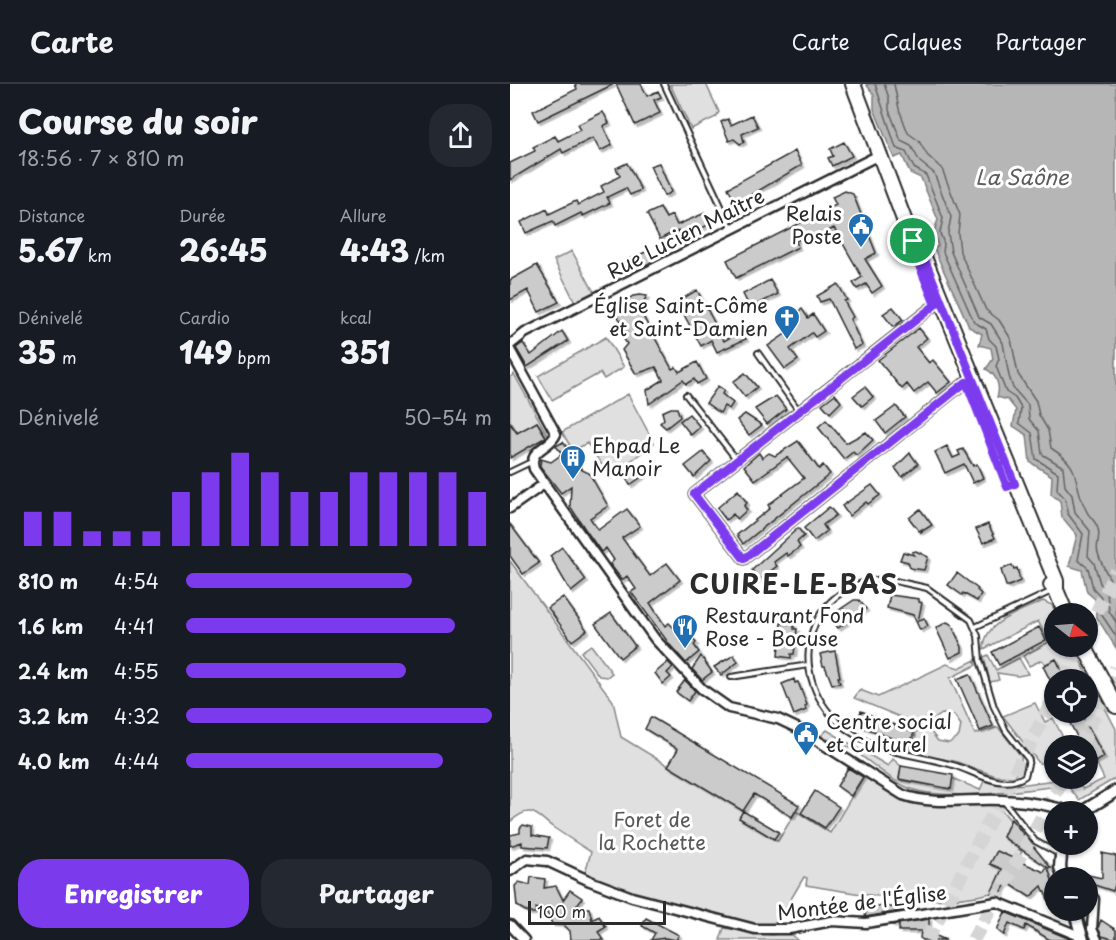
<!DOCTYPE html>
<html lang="fr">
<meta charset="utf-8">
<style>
:root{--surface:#171b24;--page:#242831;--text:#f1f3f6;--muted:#9ea1a6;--line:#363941;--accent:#7c3aed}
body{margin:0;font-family:"Playpen Sans",sans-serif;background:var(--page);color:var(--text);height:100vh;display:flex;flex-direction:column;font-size:22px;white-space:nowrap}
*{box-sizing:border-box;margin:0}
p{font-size:20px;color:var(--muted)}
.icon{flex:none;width:33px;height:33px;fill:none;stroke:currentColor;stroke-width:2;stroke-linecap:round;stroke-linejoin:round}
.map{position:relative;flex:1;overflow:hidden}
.side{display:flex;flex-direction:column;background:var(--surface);width:510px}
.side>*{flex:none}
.needle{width:39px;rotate:107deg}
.tools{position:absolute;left:534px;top:519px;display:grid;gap:12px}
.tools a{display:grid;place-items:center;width:54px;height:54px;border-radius:50%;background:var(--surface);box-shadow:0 2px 4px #0004;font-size:30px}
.scale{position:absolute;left:18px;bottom:15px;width:138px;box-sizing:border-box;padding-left:6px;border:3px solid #2b2b2b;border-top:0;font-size:16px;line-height:21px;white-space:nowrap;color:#2b2b2b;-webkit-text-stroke:4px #fff;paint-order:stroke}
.pin{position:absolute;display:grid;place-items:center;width:51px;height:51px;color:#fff;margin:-26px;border:3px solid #fff;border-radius:50%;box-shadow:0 2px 6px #0007}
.round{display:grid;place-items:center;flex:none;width:63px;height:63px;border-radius:24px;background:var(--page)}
.summary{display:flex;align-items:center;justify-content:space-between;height:102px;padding:0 18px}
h1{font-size:33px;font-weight:800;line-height:45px}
.metrics{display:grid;grid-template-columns:repeat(3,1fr);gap:9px;height:102px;padding:6px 18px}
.metrics div{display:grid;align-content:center}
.metrics b{font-size:30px;font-weight:800}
.metrics small{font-size:16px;font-weight:400}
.metrics p{font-size:16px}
.chart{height:168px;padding:12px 18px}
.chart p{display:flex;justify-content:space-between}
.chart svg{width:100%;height:108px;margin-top:6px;stroke:var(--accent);stroke-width:6}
.primary-button{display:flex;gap:12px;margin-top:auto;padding:12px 18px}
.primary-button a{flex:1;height:69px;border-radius:24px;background:var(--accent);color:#fff;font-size:24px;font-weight:800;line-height:69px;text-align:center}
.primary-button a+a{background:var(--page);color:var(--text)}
ul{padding:0 18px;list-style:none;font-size:20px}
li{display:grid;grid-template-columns:96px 72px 1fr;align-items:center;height:45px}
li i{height:15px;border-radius:8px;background:var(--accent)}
header{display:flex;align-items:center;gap:36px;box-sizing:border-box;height:84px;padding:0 30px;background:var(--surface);border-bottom:2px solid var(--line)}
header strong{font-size:28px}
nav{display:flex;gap:33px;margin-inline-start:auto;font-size:21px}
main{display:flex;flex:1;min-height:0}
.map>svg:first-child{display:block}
</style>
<header>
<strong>Carte</strong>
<nav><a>Carte</a><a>Calques</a><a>Partager</a></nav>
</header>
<main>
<section class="side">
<div class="summary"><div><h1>Course du soir</h1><p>18:56 · 7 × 810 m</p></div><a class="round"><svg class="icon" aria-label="share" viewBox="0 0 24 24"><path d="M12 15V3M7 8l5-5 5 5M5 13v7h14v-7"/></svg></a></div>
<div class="metrics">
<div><p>Distance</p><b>5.67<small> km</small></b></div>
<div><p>Durée</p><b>26:45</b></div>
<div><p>Allure</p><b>4:43<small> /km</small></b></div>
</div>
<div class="metrics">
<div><p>Dénivelé</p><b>35<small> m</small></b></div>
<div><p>Cardio</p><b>149<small> bpm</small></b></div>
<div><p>kcal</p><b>351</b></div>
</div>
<div class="chart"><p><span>Dénivelé</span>50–54 m</p>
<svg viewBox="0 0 160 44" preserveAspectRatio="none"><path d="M5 44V30M15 44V30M25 44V38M35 44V38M45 44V38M55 44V22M65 44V14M75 44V6M85 44V14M95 44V22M105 44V22M115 44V14M125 44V14M135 44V14M145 44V14M155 44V22"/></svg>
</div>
<ul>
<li><b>810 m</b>4:54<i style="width:74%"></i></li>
<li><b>1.6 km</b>4:41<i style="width:88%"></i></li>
<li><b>2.4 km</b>4:55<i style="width:72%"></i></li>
<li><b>3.2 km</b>4:32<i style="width:100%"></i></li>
<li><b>4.0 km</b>4:44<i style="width:84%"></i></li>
</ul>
<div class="primary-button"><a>Enregistrer</a><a>Partager</a></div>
</section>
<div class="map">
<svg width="606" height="856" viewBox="0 0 606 856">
<defs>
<filter id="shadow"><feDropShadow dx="2.5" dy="2.5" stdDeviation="0" flood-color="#0004"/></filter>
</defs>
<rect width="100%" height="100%" fill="#fff"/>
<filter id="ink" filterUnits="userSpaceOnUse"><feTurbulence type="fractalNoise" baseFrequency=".0167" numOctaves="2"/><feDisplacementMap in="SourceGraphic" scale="12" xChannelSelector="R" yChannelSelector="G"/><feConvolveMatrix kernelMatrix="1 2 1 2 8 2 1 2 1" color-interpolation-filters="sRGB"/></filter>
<g filter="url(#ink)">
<path fill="#e0e0e0" stroke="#868686" stroke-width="1.5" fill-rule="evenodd" d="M160,0h36l13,28 -3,5 -25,12z
M62,167l22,41 -19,10 -21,-42z
M96,253l18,30 -20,12 -4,-6 -48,27 -14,-24z
M4,290l34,62 -2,1 -9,-15 -19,11 -8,-12v-44z
M118,310l26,49 -44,34 -23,-34 -14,8 -11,-19z
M0,477l103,140 8,36 122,74 -4,7 35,21 4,2 18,-30 34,22 34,-57 30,20 17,7h85l14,17 -7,17 19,15 -5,8 -20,-9 -6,13 16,7 -16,22c-60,15 -125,2 -185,-8l1,-7 -3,-1 -29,49c-66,-4 -129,-28 -191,-50l7,-24c-13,-8 -25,-16 -37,-24 -17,-12 -22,-26 -44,-6z
M533,517l9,4 4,8 -2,33 19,1 43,82v49l-37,22 -12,-15c-39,5 -127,18 -161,2 -25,-12 -44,-35 -69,-46 -5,-3 -11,0 -17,-4l7,-7 61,36 5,-7 8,7 -2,14 51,8 2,-10 28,12 4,-9c30,11 60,-3 90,-2l9,10 21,-10 -8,-17 8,-5 -24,-44 8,-1v-32l-22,-1 -10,-20 -11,5 -3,-4 -13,6 -6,-10 26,-14 -11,-21 -54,28c-1,-28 39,-38 59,-48z
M81,561l21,28 -5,4 -8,-1 -18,-24z
M478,571l8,15 23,-12 9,16 -10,2 -21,-3 2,7 -9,2 -6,-25z
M465,576l1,5 -26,13 25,56 23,-7 23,29 1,12 -8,9 -18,-1 -42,-15 -46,-8 11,-28 -65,-27 6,-8 18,7 69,-33 12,4zM432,630l12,1 7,10 -2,11 -10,7 -11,-2 -7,-9 2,-12z
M525,619l10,19 8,-4 14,27 -13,1v19l-15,-2 -36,-47z
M214,844l48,7 17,-3 9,8h-78z"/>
<path fill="#b6b6b6" stroke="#7e7e7e" stroke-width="1.5" d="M356,0h250v564l-20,-32 -1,-17 -8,-7 -5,-22 -13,-4 8,-31 -15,-18 -2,-16 -9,-7 1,-18 -22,-14 -3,-27 -14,-9 3,-16 -8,-10 -11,-3c4,-11 -1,-23 -11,-28l7,-10 -2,-11 -12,-3 3,-11 -13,-7c-11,-27 -24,-51 -35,-79l4,-2 -5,-13 5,-13 -17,-42 -11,-5 -8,-18 -8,3 -20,-49v-14z"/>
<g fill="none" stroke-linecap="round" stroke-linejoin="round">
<path stroke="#636363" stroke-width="1.5" d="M365,0l21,64 10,4 8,16 12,7 17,43 -3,15 4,11 -1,8 31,70 12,7 3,10 7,7 3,13 -3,7 10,26 9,6 6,10 -2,15 13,10 4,26 22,14 -1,17 8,8 3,16 15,20 -5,26 10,8 5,20 8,9v17l15,22
M374,0l5,14v12l12,31 10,5 9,16 14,11 17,44 -3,16 3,19 28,65 12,7 12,19 6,33 4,12 15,17 1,14 10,12 3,23 21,13 2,19 7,9 3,17 15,19 -2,25 6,7 6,20 7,10 2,18 7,11
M384,0l5,25 9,24 11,8 8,14 15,14 18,46 -2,18 2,19 26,58 13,10 12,19 7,35 18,27 3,14 9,15 3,18c33,21 20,31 35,62 3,7 10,11 12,19 3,8 -3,17 0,24 3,12 12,26 18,37"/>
</g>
<path fill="#cbcbcb" stroke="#2b2b2b" stroke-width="1.5" filter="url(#shadow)" d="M65,0h39l-76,37 -5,-10 44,-22z
M106,0h25l6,12 11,-5 3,6 -7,3 6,13 -25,12z
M93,28l6,11 -6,3 9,19 -12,6 -7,-13 -30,15 -2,-4 -51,31v-17l25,-12 -2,-4 22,-11 3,5 22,-11 -3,-5z
M242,31l6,12 -16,7 2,8 -4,2 -6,-5 -5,2 -8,-19 7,-3 3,6z
M334,58l8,14 -20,10 -4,-8 5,-2 -3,-7z
M285,67l7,14 -66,39 -8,-16z
M117,79l14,27 -11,5 -4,-7 -19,9 3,6 -27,13 -2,-3 -26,13 -2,-5 -27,12 -5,-11 26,-13 2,5 27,-13 2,4 26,-13 -3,-6 19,-10 -4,-8z
M149,79l12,29 -7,4 -14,-30z
M335,107l8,3 23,59 -11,6 17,27 -10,7 -6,-9 -9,5 -4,-6 9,-6 -28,-49 -27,14 -3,-5 -8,4 2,6 -62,31 -9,-18 109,-55 -4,-8z
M150,124l6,10 6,-3 5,10 28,-12 5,11 -20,10 4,7 -9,4 -7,-15 -18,9 -13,-25z
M138,167l5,10 -7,4 -3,-5 -13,7 -3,-7z
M27,181l22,37 -20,10 -11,-22 -18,10v-20z
M260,196l8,14 -28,14 -7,-14z
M328,200l9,16 -3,1 9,16 -3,2 12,26 -8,4 -25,-50 -9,3 -3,-6z
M187,206l27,51 17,-10 5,8 -29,13 -6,-12 -10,6 -24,-44z
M130,211l7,1 -8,13 33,60 4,-2 3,5 18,-10 9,17 -9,5 -3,-5 -8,5 -3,-4 -34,24 -2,-14 16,-10 -7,-13 -20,7 -14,-24 5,-6 -5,-8 5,-3 -13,-24 19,-13z
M383,223l10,13 -10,7 -10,-13z
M292,225l6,9 5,-4 11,17 -9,6 -3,-4 -22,16 8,11 -13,9 -17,-23 26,-18 -7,-9z
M409,244l8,10 -11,9 13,16 4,-3 18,22 -14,11 -9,-11 -14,11 -7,-9 -5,5 -24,-29z
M52,247l6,10 -41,26 -11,-19 7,-5 8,12z
M235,289l12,14 -12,10 -12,-15z
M208,302l6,4 -2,4 11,9 -4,6 -5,-3 -4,7 -14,-10z
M355,303l8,10 -11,9 -9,-10z
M325,310l6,8 -11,11 -8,-9z
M266,312l10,13 -19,15 -12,-15z
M386,322l9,11 -20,16 -9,-12z
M161,324h6l3,9 -14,11 -6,-5 4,-4 -2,-7z
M179,330l11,13 -9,8 -11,-14z
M235,330l17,11 -13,10 -12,-15z
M316,336l20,23 20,-11 7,8 -15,14 -2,1 -3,-3 -9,7 -26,-32z
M27,338l9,15 -36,21v-35l7,10z
M288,357l21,28 4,-4 7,9 -87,70 -6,-9 33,-27 -2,-3 36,-27 -17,-21 -32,23 -11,-14 15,-13 3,5 7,-5 6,3z
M53,358l19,28 7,3 19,33 -18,12 8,12 29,-21 13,17 -18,12 28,38 17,-13 13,17 -30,23 15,23 4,-3 9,9 9,-3 9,14 -2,2 5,7 -13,11 -16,-18 -39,-53 5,-3 -9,-13 -5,4 -12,-16 4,-4 -8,-12 -5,4 -16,-23 -15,-23 1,-20 -10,7 -21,-27 1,-7 10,3 11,-8 -6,-8z
M437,362l6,12 7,-3 -2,-4 5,-2 10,17 4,-2 6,14 -10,5 -9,-19 -19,9 -10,-21z
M193,368l8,9 -17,16 -9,-11z
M400,369l8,11 -16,13 -7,-9z
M131,380l6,9 -17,12 -6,-10z
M362,401l8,10 -12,9 -2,-2 -17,14 -7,-10z
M228,406l9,13 -3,3 3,4 -10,9 -4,-5 -7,6 -9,-12z
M319,423l7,8 -13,10 4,6 -13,10 -10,-13z
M410,425l12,16 -11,7 1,-3 -3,2 -10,-13z
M0,440l29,39 -16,11 -13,-18z
M478,440l7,14 -12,5 -7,-14z
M288,444l6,8 -7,6 3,5 -12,9 -2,-3 -12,9 3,4 -18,14 -7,-10z
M52,463l24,33 -15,12 -21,-36z
M406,467l12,6 -4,13 -14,-2 -2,-6 -8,-2 3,-8 11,3 -2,-3z
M502,481l2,4 3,-1 3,13 -11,5h-3l-5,-16z
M447,489l21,16 -1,1 4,4 -4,7 -14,-8 -1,2 -14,-10z
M380,511l29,4v3l3,1 -4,18 6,-3 4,8 -8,4 -7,-15 -26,-7z
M53,513l24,33 -15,11 -24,-33z
M344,516h5l7,9 -28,19 -7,-9 4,-3 -2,-2z
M101,529l24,33 -15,12 -25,-34z
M437,538l4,2 11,23v5l-12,6 -14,-30z
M271,539l13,2v4h3l-3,25h-3v4l-13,-2z
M529,543l7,13 -47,25 -7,-13z
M325,567l5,26h-2l2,6 -8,1 -7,-18h-2l-3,-12z
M224,571l4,7 -17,13 -7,-8z
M191,572l11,16 -10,8 -10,-11z
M546,575l10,21h-16l-7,-14z
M158,578l5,5 -6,6 4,4 -8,7 -8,-11z
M460,590l23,52 -13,5 -23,-52z
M284,595l1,4 3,-1 9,23 -2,1 1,4 -12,5 -12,-31z
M175,596l10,11 -7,10 -12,-9z
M351,627l53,22 -5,12 -53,-21z
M554,628h16l24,45 -13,7 -3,-7v-11h-6z
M141,633l148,88 -7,12 -38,-23 -11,17 -75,-45 10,-17 -33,-20z
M391,682l52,9 -2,14 -52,-10z
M338,684l15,9 -12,19 -14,-10z
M305,707l24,16 -14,21 -24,-15z
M233,727l36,21 -5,7 -35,-21z
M501,735l40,49h-3l6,18v27l-12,-27 -12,11 -23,-15 -7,13 -9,-2 11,-24 -12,-5 7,-13 47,21 3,-5 -44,-30z
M13,741l9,2v8l17,3 -2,10 -25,-2v-4l-12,4v-11l10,-2v-5z
M592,769l14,3v26l-3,9 -25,-8v-8l14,3z
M21,793l14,2 -1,9 12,-2 7,14 7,-10 12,8 -7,10h14l3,12 7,-4 7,11 -8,5 6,8h-33l-1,-9 -6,-6 -12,-1 -4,-10 -12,-6 -1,5h-6l-12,-7 -2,-20 4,-4 11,3z
M357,821l34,3v3l-36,6z
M495,828l65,27 2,1h-22l-24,-15 -2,5 -15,-7 -5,12 -7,-5z
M136,834l33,17 -3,5 -11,-2 -14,2 4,-7 -13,-7z
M419,835v14l17,7h-23l-3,-2 1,-7h-22v-6h-8z
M591,836l15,10v10l-14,-4 -4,-8z"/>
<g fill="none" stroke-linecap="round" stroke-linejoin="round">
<path stroke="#d5d5d5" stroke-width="14" stroke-dasharray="14 7" stroke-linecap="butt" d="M578,547l28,-60
M554,596l16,-34
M570,662l36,-78
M417,856l127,-242
M463,856l91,-162"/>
<defs>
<path id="service" d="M154,0l66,141 5,1
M248,269l41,58
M176,311l51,65
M0,388l23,-11
M376,495l41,9 44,32 7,16 2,24 14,47 12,24 23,29 -4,16c-22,15 -48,-3 -69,-10 -41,-13 -74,-10 -111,-38 -62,-48 -43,-145 41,-149z
M465,543l77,-36
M221,593l78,-12
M493,716l32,41 24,13"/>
<path id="minor" d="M431,216l-247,194 50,65 228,-182
M0,261l15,-12 354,-178
M0,266l46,84c-6,15 -28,14 -22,35l121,170 47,50 27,19 49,11 21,10 104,66c32,11 66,3 99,5 23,1 48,5 70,12
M0,424l34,-24
M0,787l17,-12 20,2 43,20 42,16 123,32h34l43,-8 34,2 131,-21 85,35
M584,815l-2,30 5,11
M0,841l14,15"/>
<path id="tertiary" d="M572,728l34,-21
M552,760l-2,23 3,11
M564,826l9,30"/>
<path id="primary" d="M343,0l55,146 15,25 133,326v9
M541,501l5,5 10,24
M574,562l32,60"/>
</defs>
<use href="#service" stroke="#2b2b2b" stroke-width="8"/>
<use href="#minor" stroke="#2b2b2b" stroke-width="13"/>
<use href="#tertiary" stroke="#2b2b2b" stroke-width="15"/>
<use href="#primary" stroke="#2b2b2b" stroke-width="18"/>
<use href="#service" stroke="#fff" stroke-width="4"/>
<use href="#minor" stroke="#fff" stroke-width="8"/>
<use href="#tertiary" stroke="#fff" stroke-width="10"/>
<use href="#primary" stroke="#fff" stroke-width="14"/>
</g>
</g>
<g fill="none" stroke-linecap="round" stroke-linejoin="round" filter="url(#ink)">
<defs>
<path id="route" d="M403,157l10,14 92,229 -8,3 -41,-105 -222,177 -50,-65 241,-189 -19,-47z"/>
</defs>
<use href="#route" stroke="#fff" stroke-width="12"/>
<use href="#route" stroke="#7c3aed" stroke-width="8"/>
</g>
<defs>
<symbol id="civic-pin" viewBox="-11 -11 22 30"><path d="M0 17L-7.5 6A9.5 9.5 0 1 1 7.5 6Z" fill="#1f6fb2" stroke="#fff"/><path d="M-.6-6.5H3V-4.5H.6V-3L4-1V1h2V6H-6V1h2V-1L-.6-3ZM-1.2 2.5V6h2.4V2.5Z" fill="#fff"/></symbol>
<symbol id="church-pin" viewBox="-11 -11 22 30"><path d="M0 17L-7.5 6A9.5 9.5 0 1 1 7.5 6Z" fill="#1f6fb2" stroke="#fff"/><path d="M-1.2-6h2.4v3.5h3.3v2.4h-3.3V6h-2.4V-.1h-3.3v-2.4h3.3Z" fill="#fff"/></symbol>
<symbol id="building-pin" viewBox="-11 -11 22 30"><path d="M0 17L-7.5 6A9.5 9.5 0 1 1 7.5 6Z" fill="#1f6fb2" stroke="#fff"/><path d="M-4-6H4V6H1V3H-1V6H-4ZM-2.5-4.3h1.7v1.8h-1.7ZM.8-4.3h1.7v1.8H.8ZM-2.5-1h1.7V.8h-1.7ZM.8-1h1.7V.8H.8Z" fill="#fff"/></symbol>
<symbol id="restaurant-pin" viewBox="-11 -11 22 30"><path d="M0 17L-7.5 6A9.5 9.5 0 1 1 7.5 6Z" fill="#1f6fb2" stroke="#fff"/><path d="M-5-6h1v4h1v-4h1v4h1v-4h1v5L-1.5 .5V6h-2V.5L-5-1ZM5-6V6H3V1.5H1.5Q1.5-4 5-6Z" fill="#fff"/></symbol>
</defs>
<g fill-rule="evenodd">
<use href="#civic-pin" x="336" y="127" width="30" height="40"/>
<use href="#church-pin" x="262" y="219" width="30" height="40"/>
<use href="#building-pin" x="48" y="359" width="30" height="40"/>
<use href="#restaurant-pin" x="160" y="528" width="30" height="40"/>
<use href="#civic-pin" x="281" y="635" width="30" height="40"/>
</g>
<g text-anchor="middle" stroke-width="6" stroke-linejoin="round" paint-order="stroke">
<g font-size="20" fill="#2b2b2b" stroke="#fff" text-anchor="start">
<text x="332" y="137" text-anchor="end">Relais<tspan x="332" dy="23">Poste</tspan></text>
<text x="258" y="229" text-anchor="end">Église Saint-Côme<tspan x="258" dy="23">et Saint-Damien</tspan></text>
<text x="82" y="369">Ehpad Le<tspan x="82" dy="23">Manoir</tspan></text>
<text x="195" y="539">Restaurant Fond<tspan x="195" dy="23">Rose - Bocuse</tspan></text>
<text x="316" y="645">Centre social<tspan x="316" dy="23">et Culturel</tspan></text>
</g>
<g font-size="20" fill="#2b2b2b" stroke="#fff">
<text transform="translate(176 150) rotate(-27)" y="7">Rue Lucien Maître</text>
<text transform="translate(352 819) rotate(-7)" y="7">Montée de l'Église</text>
</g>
<g font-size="20" fill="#585858" stroke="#fff">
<text x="142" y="743">Foret de<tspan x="142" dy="23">la Rochette</tspan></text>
</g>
<g font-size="21" font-style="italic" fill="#5c5c5c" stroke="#fff">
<text x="512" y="101">La Saône</text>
</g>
<g font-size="26" font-weight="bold" letter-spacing="1.5" fill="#2b2b2b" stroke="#fff">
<text x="284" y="510">CUIRE-LE-BAS</text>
</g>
</g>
</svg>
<div class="tools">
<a><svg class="needle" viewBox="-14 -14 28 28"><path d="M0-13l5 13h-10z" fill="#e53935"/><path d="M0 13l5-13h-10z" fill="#9ea1a6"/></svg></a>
<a><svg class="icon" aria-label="locate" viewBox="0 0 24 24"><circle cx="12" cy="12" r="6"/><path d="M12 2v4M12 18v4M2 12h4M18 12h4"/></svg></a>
<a><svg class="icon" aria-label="layers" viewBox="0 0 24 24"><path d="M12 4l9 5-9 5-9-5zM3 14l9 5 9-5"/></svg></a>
<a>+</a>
<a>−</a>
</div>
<div class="scale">100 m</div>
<div class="pin" style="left:403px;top:157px;background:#1e9e55"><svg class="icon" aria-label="arrive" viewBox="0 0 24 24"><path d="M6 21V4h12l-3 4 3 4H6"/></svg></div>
</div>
</main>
